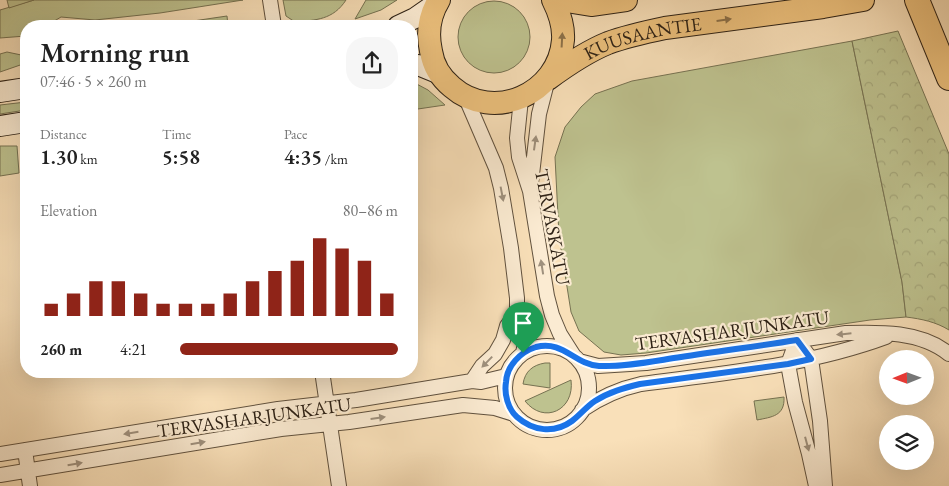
<!DOCTYPE html>
<meta charset="utf-8">
<style>
:root{--surface:#fff;--page:#f6f6f6;--text:#222;--muted:#767676;--accent:#8f2418}
body{margin:0;font-family:"EB Garamond",serif;background:var(--page);color:var(--text);height:100vh;display:flex;flex-direction:column;font-size:19px;white-space:nowrap}
*{box-sizing:border-box;margin:0}
p{font-size:16px;color:var(--muted)}
.icon{flex:none;width:28px;height:28px;fill:none;stroke:currentColor;stroke-width:2;stroke-linecap:round;stroke-linejoin:round}
.map{position:relative;flex:1;overflow:hidden}
.side{position:absolute;left:20px;top:20px;width:398px;height:358px;display:flex;flex-direction:column;background:var(--surface);border-radius:20px;box-shadow:0 5px 20px #0002}
.side>*{flex:none}
.needle{width:32px;rotate:269deg}
.fabs{position:absolute;left:879px;top:350px;display:grid;gap:10px}
.fabs a{display:grid;place-items:center;width:55px;height:55px;border-radius:50%;background:var(--surface);box-shadow:0 5px 20px #0002;font-size:25px}
.pin{position:absolute;display:grid;place-items:center;width:42px;height:42px;color:#fff;margin:-51px -21px;border-radius:50% 50% 50% 0;rotate:-45deg;box-shadow:0 0 5px #0007}
.pin .icon{rotate:45deg}
.round{display:grid;place-items:center;flex:none;width:52px;height:52px;border-radius:20px;background:var(--page)}
.summary{display:flex;align-items:center;justify-content:space-between;height:85px;padding:0 20px}
h1{font-size:28px;font-weight:600;line-height:38px}
.stats{display:grid;grid-template-columns:repeat(3,1fr);gap:8px;height:85px;padding:5px 20px}
.stats div{display:grid;align-content:center}
.stats b{font-size:21px;font-weight:600}
.stats small{font-size:14px;font-weight:400}
.stats p{font-size:14px}
.chart{height:140px;padding:10px 20px}
.chart p{display:flex;justify-content:space-between}
.chart svg{width:100%;height:90px;margin-top:5px;stroke:var(--accent);stroke-width:6}
ul{padding:0 20px;list-style:none;font-size:16px}
li{display:grid;grid-template-columns:80px 60px 1fr;align-items:center;height:38px}
li i{height:12px;border-radius:6px;background:var(--accent)}
.map>svg:first-child{display:block}
</style>
<div class="map">
<svg width="949" height="486" viewBox="0 0 949 486">
<defs>
<pattern id="forest-firs" width="22" height="20" patternUnits="userSpaceOnUse" patternTransform="scale(1.25)"><rect width="22" height="20" fill="#bec28f"/><path d="M5 1l3.5 6h-7zM16 11l3.5 6h-7z" fill="#a4a67a"/></pattern>
<pattern id="park-crowns" width="20" height="18" patternUnits="userSpaceOnUse" patternTransform="scale(1.25)"><rect width="20" height="18" fill="#bec28f"/><path d="M2 6a3 3 0 1 1 6 0M12 15a3 3 0 1 1 6 0" fill="none" stroke="#a4a67a"/></pattern>
</defs>
<rect width="100%" height="100%" fill="#f9e0b9"/>
<filter id="stains"><feTurbulence type="fractalNoise" baseFrequency=".004" numOctaves="4"/><feColorMatrix values="0 0 0 0 .2 0 0 0 0 .09 0 0 0 0 .02 0 0 0 .5 -.17"/></filter>
<radialGradient id="worn" r=".72"><stop offset=".6" stop-color="#630" stop-opacity="0"/><stop offset="1" stop-color="#630" stop-opacity=".3"/></radialGradient>
<path fill="#bec28f" stroke="#767252" d="M34,0h209l-83,13 -65,7 -34,-3 -15,9h-20v10l-26,2v-28z
M283,0h63c-13,20 -30,20 -51,22l-9,-6z
M366,0h31l-16,10 -26,9z
M458 37a36 36 0 1 1 72 0a36 36 0 1 1-72 0Z
M227,16l1,10h-69z
M852,41l50,241 4,35 -36,3 -224,33 -25,2 -17,-3 -25,-21 -8,-19 -12,-76 -4,-79 10,-30 16,-20 14,-13 37,-13z
M7,52l19,4v7l-26,9v-18z
M411,81l17,9 17,15 -34,5z
M26,102v8l-26,4v-9z
M0,146h17l2,27 -19,3z
M545,363h5v25l-27,-4c2,-13 10,-19 22,-21z
M571,380c4,30 -27,45 -46,21z
M784,397c1,19 -12,20 -27,23l-3,-19z"/>
<path fill="url(#forest-firs)" stroke="#767252" d="M7,0h27l-25,8z"/>
<path fill="url(#park-crowns)" stroke="#767252" d="M898,31l51,123v176c-13,-8 -27,-11 -43,-13l-4,-35 -50,-241z"/>
<g fill="none" stroke-linecap="round" stroke-linejoin="round">
<defs>
<path id="minor" d="M270,0l4,26
M465,96l31,72 5,20 10,60 6,50v15l9,25 -3,15
M521,99l-4,39 2,19 11,34 17,105 5,19 8,19 14,22
M531,183l8,-69 9,-35
M797,340l14,19 9,62 5,65
M797,340l-9,24 7,38 14,52 7,32
M505 388a42 42 0 1 1 84 0a42 42 0 1 1-84 0Z
M579,361l19,5 48,-3 200,-30c34,-1 75,-2 103,21
M322,371l17,115
M472,381l10,-15 13,-12 8,-14 4,-14 10,-13
M582,410c19,-13 36,-21 59,-26 83,-11 166,-18 245,-47
M25,450l5,36
M0,454l278,-45 78,-9 116,-19 9,1 25,-6
M0,475l281,-46 68,-7 114,-17 32,3 19,6"/>
<path id="secondary" d="M398,26l17,-8 23,-16
M411,65h7l22,9
M0,92l26,-4
M0,126l26,-4"/>
<g id="primary">
<path d="M439,0c-10,16 -12,33 -8,51 2,14 10,27 21,36 41,36 107,7 111,-47 1,-14 -4,-28 -10,-40"/>
<path d="M560,0l31,5 35,-5"/>
<path id="s1" d="M548,79c19,-14 38,-27 60,-36 19,-7 38,-11 57,-15l158,-21 40,-7"/>
</g>
<path id="trunk" d="M917,0l32,78"/>
</defs>
<use href="#minor" stroke="#60513e" stroke-width="16"/>
<use href="#secondary" stroke="#2d2115" stroke-width="22"/>
<use href="#primary" stroke="#2d2115" stroke-width="24"/>
<use href="#trunk" stroke="#2d2115" stroke-width="26"/>
<use href="#minor" stroke="#fbebd2" stroke-width="14"/>
<use href="#secondary" stroke="#fbebd2" stroke-width="20"/>
<use href="#primary" stroke="#ecc07c" stroke-width="22"/>
<use href="#trunk" stroke="#ecc07c" stroke-width="24"/>
</g>
<defs><path id="oneway-solid" d="M-6-.8H1V-3.2L6.5 0L1 3.2V.8H-6Z" transform="scale(1.25)"/></defs>
<g fill="#8c7048">
<use href="#oneway-solid" transform="translate(724 20) rotate(-8)"/>
<use href="#oneway-solid" transform="translate(562 40) rotate(-87)"/>
</g>
<g fill="#9e907d">
<use href="#oneway-solid" transform="translate(535 143) rotate(-82)"/>
<use href="#oneway-solid" transform="translate(502 194) rotate(79)"/>
<use href="#oneway-solid" transform="translate(542 267) rotate(-99)"/>
<use href="#oneway-solid" transform="translate(844 334) rotate(174)"/>
<use href="#oneway-solid" transform="translate(487 362) rotate(134)"/>
<use href="#oneway-solid" transform="translate(378 418) rotate(-8)"/>
<use href="#oneway-solid" transform="translate(131 433) rotate(171)"/>
<use href="#oneway-solid" transform="translate(198 443) rotate(-10)"/>
<use href="#oneway-solid" transform="translate(807 444) rotate(75)"/>
<use href="#oneway-solid" transform="translate(75 464) rotate(-10)"/>
</g>
<g fill="none" stroke-linecap="round" stroke-linejoin="round">
<defs>
<path id="route" d="M797,340l14,19 -23,5 -148,20c-16,4 -31,8 -45,17 -9,6 -15,14 -23,20 -18,13 -39,10 -55,-4 -9,-8 -13,-23 -11,-35 1,-16 14,-30 30,-35 27,-7 38,17 63,19 27,1 55,-5 82,-9 39,-6 78,-11 116,-17z"/>
</defs>
<use href="#route" stroke="#fff" stroke-width="10"/>
<use href="#route" stroke="#1a73e8" stroke-width="6"/>
</g>
<g text-anchor="middle" stroke-width="4.5" stroke-linejoin="round" paint-order="stroke">
<g font-size="19" fill="#2d2115" stroke="#fbebd2">
<text dy="7" stroke="none"><textPath href="#s1" startOffset="105">KUUSAANTIE</textPath></text>
<text transform="translate(553 227) rotate(79)" y="7">TERVASKATU</text>
<text transform="translate(732 330) rotate(-8)" y="7">TERVASHARJUNKATU</text>
<text transform="translate(254 417) rotate(-8)" y="7">TERVASHARJUNKATU</text>
</g>
</g>
<rect width="100%" height="100%" filter="url(#stains)"/>
<rect width="100%" height="100%" fill="url(#worn)"/>
</svg>
<div class="fabs">
<a><svg class="needle" viewBox="-14 -14 28 28"><path d="M0-13l5 13h-10z" fill="#e53935"/><path d="M0 13l5-13h-10z" fill="#767676"/></svg></a>
<a><svg class="icon" aria-label="layers" viewBox="0 0 24 24"><path d="M12 4l9 5-9 5-9-5zM3 14l9 5 9-5"/></svg></a>
</div>
<div class="pin" style="left:523px;top:353px;background:#1e9e55"><svg class="icon" aria-label="arrive" viewBox="0 0 24 24"><path d="M6 21V4h12l-3 4 3 4H6"/></svg></div>
<section class="side">
<div class="summary"><div><h1>Morning run</h1><p>07:46 · 5 × 260 m</p></div><a class="round"><svg class="icon" aria-label="share" viewBox="0 0 24 24"><path d="M12 15V3M7 8l5-5 5 5M5 13v7h14v-7"/></svg></a></div>
<div class="stats">
<div><p>Distance</p><b>1.30<small> km</small></b></div>
<div><p>Time</p><b>5:58</b></div>
<div><p>Pace</p><b>4:35<small> /km</small></b></div>
</div>
<div class="chart"><p><span>Elevation</span>80–86 m</p>
<svg viewBox="0 0 160 44" preserveAspectRatio="none"><path d="M5 44V38M15 44V33M25 44V27M35 44V27M45 44V33M55 44V38M65 44V38M75 44V38M85 44V33M95 44V27M105 44V22M115 44V17M125 44V6M135 44V11M145 44V17M155 44V33"/></svg>
</div>
<ul>
<li><b>260 m</b>4:21<i style="width:100%"></i></li>
</ul>
</section>
</div>
